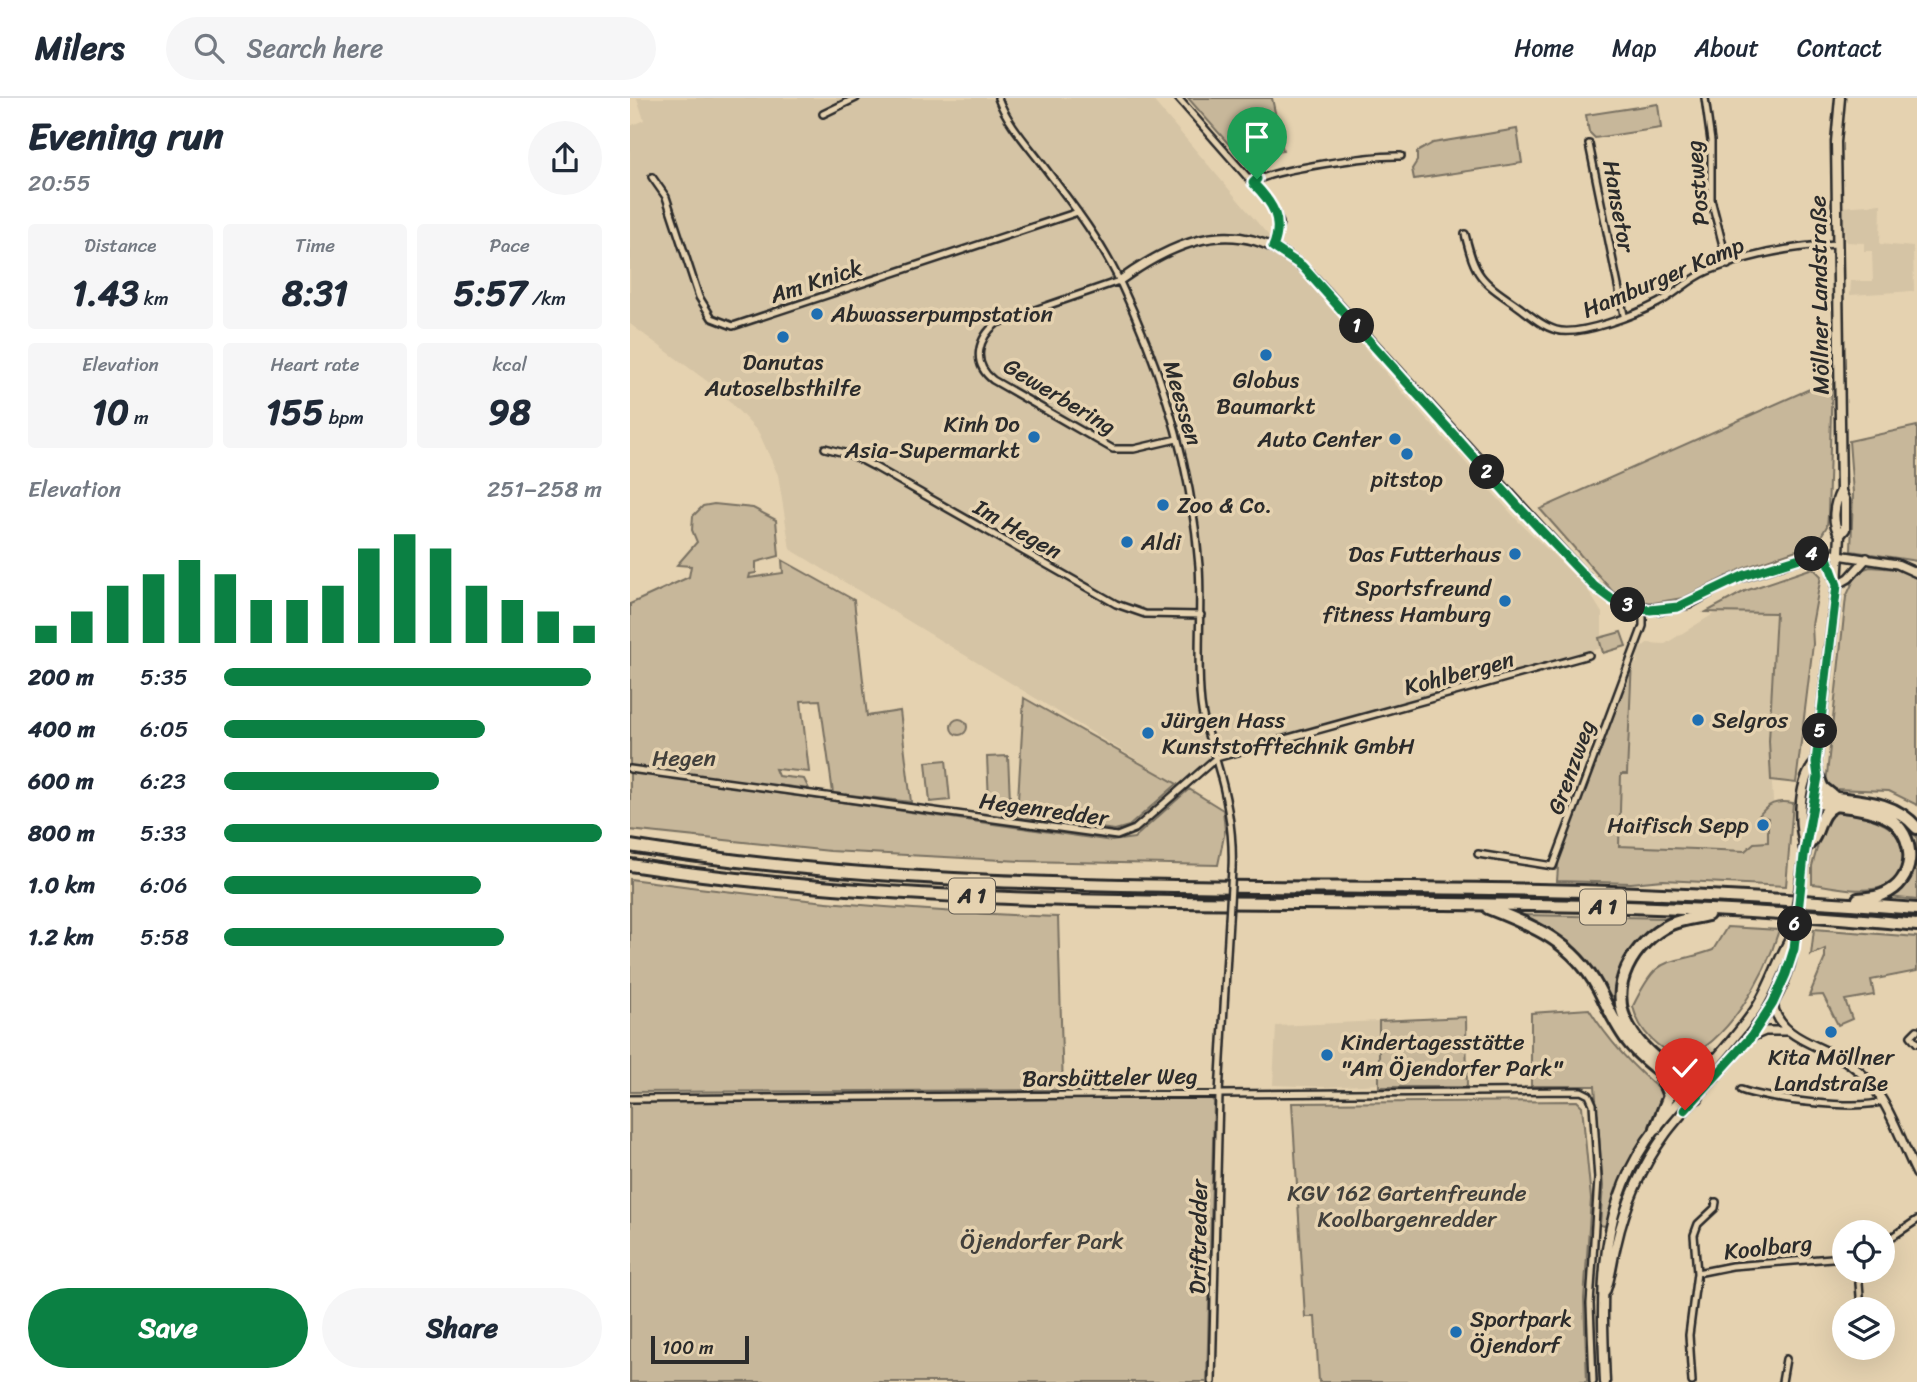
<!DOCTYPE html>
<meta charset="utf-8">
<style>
:root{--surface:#fff;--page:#f6f6f7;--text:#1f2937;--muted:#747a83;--line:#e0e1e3;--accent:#0b8043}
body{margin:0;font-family:Sriracha,sans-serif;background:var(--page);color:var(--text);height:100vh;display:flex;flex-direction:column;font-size:26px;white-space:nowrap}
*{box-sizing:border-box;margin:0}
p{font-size:23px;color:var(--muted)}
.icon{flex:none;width:38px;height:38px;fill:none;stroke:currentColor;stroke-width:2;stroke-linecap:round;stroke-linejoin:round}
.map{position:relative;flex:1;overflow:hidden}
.sheet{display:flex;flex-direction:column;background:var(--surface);width:630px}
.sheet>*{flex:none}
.tools{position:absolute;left:1202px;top:1122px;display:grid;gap:14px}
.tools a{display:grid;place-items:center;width:63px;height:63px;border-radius:50%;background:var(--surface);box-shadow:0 7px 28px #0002;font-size:35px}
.scale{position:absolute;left:21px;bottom:18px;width:98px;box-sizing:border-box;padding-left:7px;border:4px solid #2b2b2b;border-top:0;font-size:19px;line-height:24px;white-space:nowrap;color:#2b2b2b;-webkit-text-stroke:5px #e5d2b0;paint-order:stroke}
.pin{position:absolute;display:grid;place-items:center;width:60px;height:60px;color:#fff;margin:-72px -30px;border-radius:50% 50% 50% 0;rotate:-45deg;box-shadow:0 0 7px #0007}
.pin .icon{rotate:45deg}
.km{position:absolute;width:35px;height:35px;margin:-18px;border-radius:50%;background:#222;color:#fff;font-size:19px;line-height:35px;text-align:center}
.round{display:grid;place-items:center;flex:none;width:74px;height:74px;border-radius:37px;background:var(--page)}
.headline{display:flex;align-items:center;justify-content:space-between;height:119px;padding:0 28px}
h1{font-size:38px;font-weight:800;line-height:52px}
.figures{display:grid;grid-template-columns:repeat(3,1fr);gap:10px;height:119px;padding:7px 28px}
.figures div{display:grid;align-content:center;border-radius:7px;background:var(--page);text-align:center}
.figures b{font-size:35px;font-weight:800}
.figures small{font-size:19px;font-weight:400}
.figures p{font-size:19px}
.chart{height:196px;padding:14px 28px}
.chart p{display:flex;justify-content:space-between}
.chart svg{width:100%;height:126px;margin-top:7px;stroke:var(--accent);stroke-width:6}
.button{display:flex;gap:14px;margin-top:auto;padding:14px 28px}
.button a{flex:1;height:80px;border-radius:42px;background:var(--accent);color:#fff;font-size:28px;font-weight:800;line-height:80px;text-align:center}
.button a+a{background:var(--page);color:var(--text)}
ul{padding:0 28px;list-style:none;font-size:23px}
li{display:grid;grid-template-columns:112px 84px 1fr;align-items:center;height:52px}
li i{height:18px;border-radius:9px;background:var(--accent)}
header{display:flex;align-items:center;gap:42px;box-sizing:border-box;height:98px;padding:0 35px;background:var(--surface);border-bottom:2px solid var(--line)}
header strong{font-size:33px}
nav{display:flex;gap:38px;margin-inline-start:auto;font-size:24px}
.search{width:490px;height:63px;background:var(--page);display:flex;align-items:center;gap:18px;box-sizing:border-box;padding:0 24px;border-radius:38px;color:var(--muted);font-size:26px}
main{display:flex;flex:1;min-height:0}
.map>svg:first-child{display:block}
</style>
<header>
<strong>Milers</strong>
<div class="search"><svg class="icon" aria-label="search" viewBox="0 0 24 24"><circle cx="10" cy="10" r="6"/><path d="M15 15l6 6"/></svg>Search here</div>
<nav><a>Home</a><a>Map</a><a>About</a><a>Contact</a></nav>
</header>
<main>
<section class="sheet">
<div class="headline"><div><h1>Evening run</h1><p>20:55</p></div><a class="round"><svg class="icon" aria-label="share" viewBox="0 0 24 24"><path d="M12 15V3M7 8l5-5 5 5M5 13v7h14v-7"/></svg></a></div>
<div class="figures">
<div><p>Distance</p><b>1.43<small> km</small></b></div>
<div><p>Time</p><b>8:31</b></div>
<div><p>Pace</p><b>5:57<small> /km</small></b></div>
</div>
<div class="figures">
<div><p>Elevation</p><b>10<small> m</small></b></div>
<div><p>Heart rate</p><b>155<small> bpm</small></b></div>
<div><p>kcal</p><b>98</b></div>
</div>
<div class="chart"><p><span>Elevation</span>251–258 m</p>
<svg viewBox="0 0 160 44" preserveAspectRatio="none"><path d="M5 44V38M15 44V33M25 44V24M35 44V20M45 44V15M55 44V20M65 44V29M75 44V29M85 44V24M95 44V11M105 44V6M115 44V11M125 44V24M135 44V29M145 44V33M155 44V38"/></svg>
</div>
<ul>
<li><b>200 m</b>5:35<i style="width:97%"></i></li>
<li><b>400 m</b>6:05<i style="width:69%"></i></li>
<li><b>600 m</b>6:23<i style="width:57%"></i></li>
<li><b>800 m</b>5:33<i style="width:100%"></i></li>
<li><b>1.0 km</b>6:06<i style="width:68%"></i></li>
<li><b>1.2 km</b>5:58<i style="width:74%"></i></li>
</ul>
<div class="button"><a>Save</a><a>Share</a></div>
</section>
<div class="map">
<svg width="1287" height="1284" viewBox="0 0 1287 1284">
<rect width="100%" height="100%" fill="#e5d2b0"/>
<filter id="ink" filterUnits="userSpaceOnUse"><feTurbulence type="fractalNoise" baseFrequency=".0143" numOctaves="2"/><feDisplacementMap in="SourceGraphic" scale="14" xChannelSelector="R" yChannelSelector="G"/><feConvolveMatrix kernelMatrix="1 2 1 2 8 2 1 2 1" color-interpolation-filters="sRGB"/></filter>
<g filter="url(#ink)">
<path fill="#d5c4a5" d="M7,0h514l246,288 122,136 67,65 16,26v35l-380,105 -45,31 -387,-235 -12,-74 -19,-42 -40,-43 -89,-66v-198l14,-6z
M1251,106l-1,40 33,3 1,44 -64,4 1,-14h22l-1,-30h-8v-8l-18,-1 -5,-35z
M1085,515l60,1 -6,125 9,139 -219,-7 74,-208h4l1,-12 9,-8 18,1z
M749,923v63l-53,3 -53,-2 3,-59z"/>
<path fill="#c7b79a" stroke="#797162" stroke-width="2" d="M558,0h84l11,53 -43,6z
M1028,6l3,24 -66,10 -6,-6 -3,-17z
M887,31l5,34 -108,16 -2,-10 5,-8v-9l16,-9z
M1202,281l-4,136 -1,11 -10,17 -73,25 -61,30 -30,5 -23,-3 -17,-8 -73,-83z
M1287,328v135l-66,-10 2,-58 -4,-52z
M84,406l39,4 23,12 3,36 -23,6v11l-6,1 -1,4 34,-5 -1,-13 72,40 13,116 33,-5 11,91 -78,-9 -13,-93 -19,1 8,71 -34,-3 3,7 26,3 5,10 -31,-4 -1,8 335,48 22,-3 55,-49 34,21 2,21 -7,34 -197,-4 -191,-10 -200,-21v-226l59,-27 2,-11 -14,-1 20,-23 -5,-12 1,-14 10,-10z
M1240,469l27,2 20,9v227l-28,-14 -57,-2 -6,-5 20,-187 12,-26z
M1183,470l8,8 -9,49 1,19 -17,139 -25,-3 -2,-39 7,-128 -70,-1 39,-21z
M991,534l5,14 -23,7 -4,-15z
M1002,561l-5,115h-6l-2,72 126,5 9,-8 14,-1v-24l-10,-1c10,-14 18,-17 35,-14l-7,83 -123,-6 -32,3 -74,-2 2,-27z
M394,600l153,86 -48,42 -14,4 -98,-13z
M321 629a8 8 0 1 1 16 0a8 8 0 1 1-16 0Z
M378,658l2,44 -21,1 -2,-44z
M316,662l4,40 -20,2 -4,-40z
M1208,713c28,4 76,16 66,54 -3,11 -12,18 -22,22 -21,7 -49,-1 -70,-3v-18l13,-46z
M1271,720l16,19v63l-28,-3c28,-21 28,-48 10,-76z
M0,781c143,20 284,33 428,38l5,173 -433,2z
M894,817l144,3 2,3c-40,20 -51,34 -54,79l-5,6 -20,-37 -20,-26z
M1097,829l52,3c-14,47 -50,111 -97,130 -24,-12 -43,-27 -49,-54 27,-55 30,-38 80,-56z
M1184,831l103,8v34l-46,9 3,15 -29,5 7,19 -14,6 -15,-30 -14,1 16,-38v-9l-14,6z
M959,911c21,34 44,59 75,84l-3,19 -37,62 -19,52 -5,-1 3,-39 -8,-100h-64v-73z
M836,919l1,70h-88v-66z
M1124,928l-49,57 -10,5 49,-58z
M581,1000l3,4 -7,280h-577v-282z
M947,1003l5,5 9,93 -7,100 3,83h-268l-4,-65h-10l-13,-214z
M1051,1006l-46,71 -23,80 -4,3c13,-59 34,-107 73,-154z"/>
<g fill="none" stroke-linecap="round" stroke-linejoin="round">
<defs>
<path id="minor" d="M368,0c9,24 28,45 44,66 28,37 58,75 78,118 42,89 72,187 79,284 3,46 -3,93 2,138 2,20 9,36 15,56 11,36 18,71 16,109
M548,0l93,106 9,19 -7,23
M1075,0l6,43v58l17,66
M193,16l33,-16
M959,46l35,171
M22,79l14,20 33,100 13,21 21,8 345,-114
M623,85c16,-14 123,-28 148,-27
M835,136c10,42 15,46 50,70 13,9 26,22 41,26 23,7 81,-16 102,-27 18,-9 31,-24 50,-32 43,-17 85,-25 130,-27
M489,183l-122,42c-19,15 -26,40 -4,57l120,69h21l43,-10
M195,350l27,7 23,12 241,137 29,10 56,1
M0,671l487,67 18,-7 81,-71 373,-103
M848,756l75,12 90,-240v-17
M1287,932l-6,6 6,7
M1111,992c24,9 119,21 142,11
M0,1001l951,-8 8,4 4,9 5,75 -8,125 3,78
M1253,1145l34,-23
M1228,1172l3,39
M1067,1175l35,-7 112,-9
M582,1284l7,-288 10,-174
M1062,1284l-3,-47 8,-62 -3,-38 4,-11 17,-16 1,-6
M1152,1284l4,-23"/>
<path id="tertiary" d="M489,183c68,-49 133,-68 197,-1l278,306 26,17 39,7 30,-6 41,-23 89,-29 78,12 20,9
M1195,454l12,33 12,-7 18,-20
M1143,905c5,37 50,42 77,61 36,25 48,72 67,110
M1121,939l14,-6h22"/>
<path id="secondary" d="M1210,437c-9,-13 -6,-31 1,-44
M1174,746c-6,-23 -6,-63 12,-82
M1171,780l17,-101 -2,-15 21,-177 3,-50 5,-6v-28l-4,-10 -5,-349 4,-44
M975,1194c6,-15 7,-31 11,-47 9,-40 26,-79 50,-112 40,-54 132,-126 127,-199
M975,1284c-4,-90 -8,-178 51,-254 32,-40 70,-76 99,-118 16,-24 23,-52 38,-76"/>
<path id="motorway" d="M1188,679l5,11 10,8
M1186,697c36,7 75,2 101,33
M1184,704c26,5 57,4 79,19 24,20 22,60 -9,73 -8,4 -17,4 -26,5
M0,748c284,46 573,39 860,43 143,2 285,9 427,20
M1175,749c16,-10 11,-33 29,-41
M0,767c426,65 859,16 1287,60
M858,810c46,18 85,34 110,80 10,19 18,39 32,56 16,20 38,32 57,49l10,4
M1043,973l26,-1 16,-11
M1067,999l-5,-9c-21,-19 -49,-35 -63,-61 -23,-39 4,-85 42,-103 12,-5 25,-6 37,-9
M1026,1030l13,-32 -8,-20"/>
</defs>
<use href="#minor" stroke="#2b2b2b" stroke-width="10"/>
<use href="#tertiary" stroke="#2b2b2b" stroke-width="12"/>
<use href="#secondary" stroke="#2b2b2b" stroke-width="13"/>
<use href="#motorway" stroke="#2b2b2b" stroke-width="16"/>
<use href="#minor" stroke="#e5d2b0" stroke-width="5"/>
<use href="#tertiary" stroke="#e5d2b0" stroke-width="7"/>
<use href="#secondary" stroke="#e5d2b0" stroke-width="8"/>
<use href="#motorway" stroke="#e5d2b0" stroke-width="10"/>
<defs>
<path id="minor-bridge" d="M599,822l3,-51"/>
<path id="secondary-bridge" d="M1163,836l8,-56"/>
</defs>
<use href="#minor-bridge" stroke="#2b2b2b" stroke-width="10" stroke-linecap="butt"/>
<use href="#secondary-bridge" stroke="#2b2b2b" stroke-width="13" stroke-linecap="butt"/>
<use href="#minor-bridge" stroke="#e5d2b0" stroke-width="5"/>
<use href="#secondary-bridge" stroke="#e5d2b0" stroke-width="8"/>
</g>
</g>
<g fill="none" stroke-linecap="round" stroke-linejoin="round" filter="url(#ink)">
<defs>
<path id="route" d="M627,81l-4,4c20,20 31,37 20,64l29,19 214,238 78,82 19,14 37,10 28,-3 67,-32 74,-23h6l12,33 -21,177 2,15 -14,79 -10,93 -8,25 -13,29 -22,34 -66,73"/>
</defs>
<use href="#route" stroke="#fff" stroke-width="14"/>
<use href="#route" stroke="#0b8043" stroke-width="9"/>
</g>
<g fill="#1f6fb2" stroke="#e5d2b0" stroke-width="2.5">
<circle cx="187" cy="216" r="7"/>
<circle cx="153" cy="239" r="7"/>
<circle cx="636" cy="257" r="7"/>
<circle cx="404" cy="339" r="7"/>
<circle cx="765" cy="341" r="7"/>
<circle cx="777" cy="356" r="7"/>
<circle cx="533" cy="407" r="7"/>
<circle cx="497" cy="444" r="7"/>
<circle cx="885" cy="456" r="7"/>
<circle cx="875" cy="503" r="7"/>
<circle cx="1068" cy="622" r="7"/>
<circle cx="518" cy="635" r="7"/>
<circle cx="1133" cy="727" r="7"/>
<circle cx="1201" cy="934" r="7"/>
<circle cx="697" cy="957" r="7"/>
<circle cx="826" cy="1234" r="7"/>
</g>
<g text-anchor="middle" stroke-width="7" stroke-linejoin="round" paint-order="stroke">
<g fill="#e5d2b0" stroke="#635d53" stroke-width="2">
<rect x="319" y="780.5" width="46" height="35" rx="5"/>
<rect x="950" y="791.5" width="46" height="35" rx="5"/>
</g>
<g font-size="21" font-weight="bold" fill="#2b2b2b">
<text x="342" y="805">A 1</text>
<text x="973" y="816">A 1</text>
</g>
<g font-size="23" fill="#2b2b2b" stroke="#e5d2b0">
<text transform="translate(1067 85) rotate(-95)" y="8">Postweg</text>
<text transform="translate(989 108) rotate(80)" y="8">Hansetor</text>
<text transform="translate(1033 179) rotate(-23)" y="8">Hamburger Kamp</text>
<text transform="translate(186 183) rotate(-18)" y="8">Am Knick</text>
<text transform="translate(1189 197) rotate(-91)" y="8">Möllner Landstraße</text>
<text transform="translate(430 298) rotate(31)" y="8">Gewerbering</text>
<text transform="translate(553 305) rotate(74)" y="8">Meessen</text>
<text transform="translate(388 431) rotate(30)" y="8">Im Hegen</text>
<text transform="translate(829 575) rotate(-15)" y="8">Kohlbergen</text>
<text transform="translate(941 669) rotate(-70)" y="8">Grenzweg</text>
<text transform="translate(414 711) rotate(8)" y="8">Hegenredder</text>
<text transform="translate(480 979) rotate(-1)" y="8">Barsbütteler Weg</text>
<text transform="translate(568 1139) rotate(-89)" y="8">Driftredder</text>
<text transform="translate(1138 1149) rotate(-6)" y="8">Koolbarg</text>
</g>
<g font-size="23" fill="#2b2b2b" stroke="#e5d2b0" text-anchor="start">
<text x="201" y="224">Abwasserpumpstation</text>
<text x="153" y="272" text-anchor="middle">Danutas<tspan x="153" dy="26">Autoselbsthilfe</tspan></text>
<text x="636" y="290" text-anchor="middle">Globus<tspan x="636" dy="26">Baumarkt</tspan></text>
<text x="390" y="334" text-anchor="end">Kinh Do<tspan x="390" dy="26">Asia-Supermarkt</tspan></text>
<text x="751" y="349" text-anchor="end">Auto Center</text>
<text x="777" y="389" text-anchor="middle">pitstop</text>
<text x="547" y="415">Zoo &amp; Co.</text>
<text x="511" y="452">Aldi</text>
<text x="871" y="464" text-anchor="end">Das Futterhaus</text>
<text x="861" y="498" text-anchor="end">Sportsfreund<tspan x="861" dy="26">fitness Hamburg</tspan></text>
<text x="532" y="630">Jürgen Hass<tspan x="532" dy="26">Kunststofftechnik GmbH</tspan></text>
<text x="1082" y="630">Selgros</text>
<text x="1119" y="735" text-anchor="end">Haifisch Sepp</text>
<text x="711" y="952">Kindertagesstätte<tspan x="711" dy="26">"Am Öjendorfer Park"</tspan></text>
<text x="1201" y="967" text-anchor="middle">Kita Möllner<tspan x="1201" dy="26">Landstraße</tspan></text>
<text x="840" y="1229">Sportpark<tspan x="840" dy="26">Öjendorf</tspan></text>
</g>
<g font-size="23" fill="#42403c" stroke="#e5d2b0">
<text x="54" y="668">Hegen</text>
<text x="777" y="1103">KGV 162 Gartenfreunde<tspan x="777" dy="26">Koolbargenredder</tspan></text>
<text x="412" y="1151">Öjendorfer Park</text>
</g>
</g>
</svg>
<div class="tools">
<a><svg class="icon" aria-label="locate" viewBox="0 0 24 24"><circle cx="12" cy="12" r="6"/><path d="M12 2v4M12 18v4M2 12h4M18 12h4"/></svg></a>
<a><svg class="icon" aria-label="layers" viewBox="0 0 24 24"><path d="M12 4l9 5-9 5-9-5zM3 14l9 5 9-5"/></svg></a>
</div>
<div class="scale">100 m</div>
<div class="pin" style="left:627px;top:81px;background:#1e9e55"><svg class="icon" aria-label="arrive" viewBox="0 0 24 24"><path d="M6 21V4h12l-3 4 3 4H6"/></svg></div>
<div class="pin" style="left:1055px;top:1012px;background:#d93025"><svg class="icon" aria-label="check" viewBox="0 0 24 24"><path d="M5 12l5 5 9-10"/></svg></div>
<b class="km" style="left:727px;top:228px">1</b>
<b class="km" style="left:857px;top:374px">2</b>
<b class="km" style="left:998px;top:507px">3</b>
<b class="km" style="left:1182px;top:456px">4</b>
<b class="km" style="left:1190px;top:633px">5</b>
<b class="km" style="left:1165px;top:826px">6</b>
</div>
</main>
